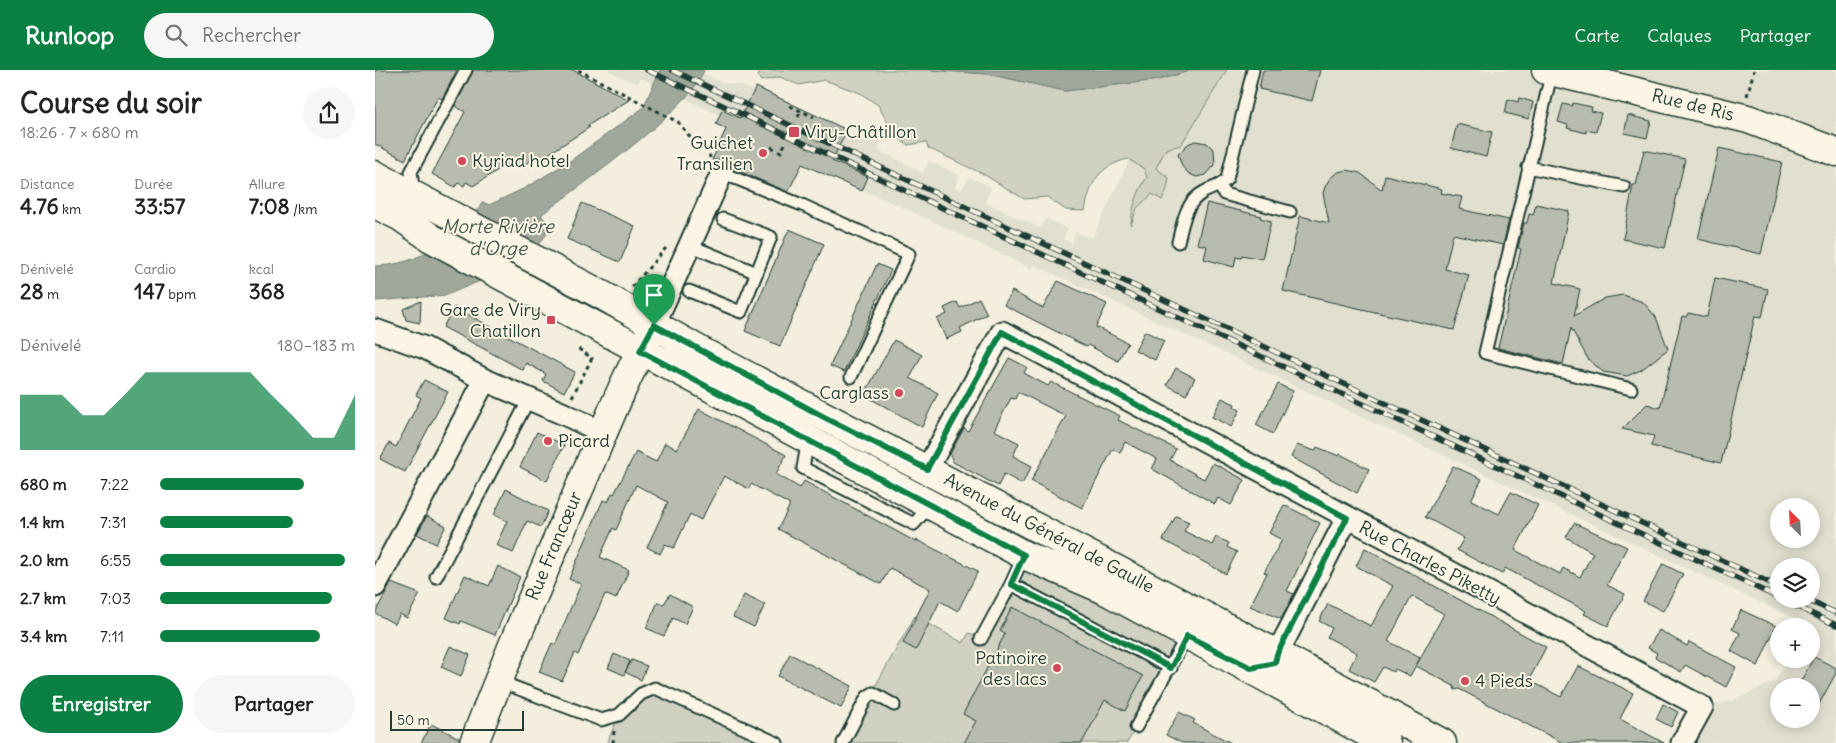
<!DOCTYPE html>
<html lang="fr">
<meta charset="utf-8">
<style>
:root{--surface:#fff;--page:#f6f6f6;--text:#222;--muted:#767676;--accent:#0b8043}
body{margin:0;font-family:Delius,sans-serif;background:var(--page);color:var(--text);height:100vh;display:flex;flex-direction:column;font-size:19px;white-space:nowrap}
*{box-sizing:border-box;margin:0}
p{font-size:16px;color:var(--muted)}
.icon{flex:none;width:28px;height:28px;fill:none;stroke:currentColor;stroke-width:2;stroke-linecap:round;stroke-linejoin:round}
.map{position:relative;flex:1;overflow:hidden}
.sheet{display:flex;flex-direction:column;background:var(--surface);width:375px}
.sheet>*{flex:none}
.needle{width:32px;rotate:336deg}
.fabs{position:absolute;left:1395px;top:428px;display:grid;gap:10px}
.fabs a{display:grid;place-items:center;width:50px;height:50px;border-radius:50%;background:var(--surface);box-shadow:0 2px 12px #0003;font-size:25px}
.scale{position:absolute;left:15px;bottom:12px;width:134px;box-sizing:border-box;padding-left:5px;border:2px solid #1f3d34;border-top:0;font-size:14px;line-height:18px;white-space:nowrap;color:#1f3d34;-webkit-text-stroke:4px #fcf5e5;paint-order:stroke}
.pin{position:absolute;display:grid;place-items:center;width:42px;height:42px;color:#fff;margin:-51px -21px;border-radius:50% 50% 50% 0;rotate:-45deg;box-shadow:0 0 5px #0007}
.pin .icon{rotate:45deg}
.round{display:grid;place-items:center;flex:none;width:52px;height:52px;border-radius:26px;background:var(--page)}
.headline{display:flex;align-items:center;justify-content:space-between;height:85px;padding:0 20px}
h1{font-size:28px;font-weight:700;line-height:38px}
.metrics{display:grid;grid-template-columns:repeat(3,1fr);gap:8px;height:85px;padding:5px 20px}
.metrics div{display:grid;align-content:center}
.metrics b{font-size:21px;font-weight:700}
.metrics small{font-size:14px;font-weight:400}
.metrics p{font-size:14px}
.chart{height:140px;padding:10px 20px}
.chart p{display:flex;justify-content:space-between}
.chart svg{width:100%;height:90px;margin-top:5px;fill:var(--accent);opacity:.7}
.action{display:flex;gap:10px;margin-top:auto;padding:10px 20px}
.action a{flex:1;height:58px;border-radius:30px;background:var(--accent);color:#fff;font-size:20px;font-weight:700;line-height:58px;text-align:center}
.action a+a{background:var(--page);color:var(--text)}
ul{padding:0 20px;list-style:none;font-size:16px}
li{display:grid;grid-template-columns:80px 60px 1fr;align-items:center;height:38px}
li i{height:12px;border-radius:6px;background:var(--accent)}
header{display:flex;align-items:center;gap:30px;box-sizing:border-box;height:70px;padding:0 25px;background:var(--accent);color:#fff}
header strong{font-size:24px}
nav{display:flex;gap:28px;margin-inline-start:auto;font-size:18px}
.search{width:350px;height:45px;background:var(--page);display:flex;align-items:center;gap:12px;box-sizing:border-box;padding:0 18px;border-radius:28px;color:var(--muted);font-size:19px}
main{display:flex;flex:1;min-height:0}
.map>svg:first-child{display:block}
</style>
<header>
<strong>Runloop</strong>
<div class="search"><svg class="icon" aria-label="search" viewBox="0 0 24 24"><circle cx="10" cy="10" r="6"/><path d="M15 15l6 6"/></svg>Rechercher</div>
<nav><a>Carte</a><a>Calques</a><a>Partager</a></nav>
</header>
<main>
<section class="sheet">
<div class="headline"><div><h1>Course du soir</h1><p>18:26 · 7 × 680 m</p></div><a class="round"><svg class="icon" aria-label="share" viewBox="0 0 24 24"><path d="M12 15V3M7 8l5-5 5 5M5 13v7h14v-7"/></svg></a></div>
<div class="metrics">
<div><p>Distance</p><b>4.76<small> km</small></b></div>
<div><p>Durée</p><b>33:57</b></div>
<div><p>Allure</p><b>7:08<small> /km</small></b></div>
</div>
<div class="metrics">
<div><p>Dénivelé</p><b>28<small> m</small></b></div>
<div><p>Cardio</p><b>147<small> bpm</small></b></div>
<div><p>kcal</p><b>368</b></div>
</div>
<div class="chart"><p><span>Dénivelé</span>180–183 m</p>
<svg viewBox="0 0 160 44" preserveAspectRatio="none"><path d="M0 44V17L10 17L20 17L30 27L40 27L50 17L60 6L70 6L80 6L90 6L100 6L110 6L120 17L130 27L140 38L150 38L160 17V44z"/></svg>
</div>
<ul>
<li><b>680 m</b>7:22<i style="width:74%"></i></li>
<li><b>1.4 km</b>7:31<i style="width:68%"></i></li>
<li><b>2.0 km</b>6:55<i style="width:95%"></i></li>
<li><b>2.7 km</b>7:03<i style="width:88%"></i></li>
<li><b>3.4 km</b>7:11<i style="width:82%"></i></li>
</ul>
<div class="action"><a>Enregistrer</a><a>Partager</a></div>
</section>
<div class="map">
<svg width="1461" height="673" viewBox="0 0 1461 673">
<rect width="100%" height="100%" fill="#f3eede"/>
<filter id="ink" filterUnits="userSpaceOnUse"><feTurbulence type="fractalNoise" baseFrequency=".02" numOctaves="2"/><feDisplacementMap in="SourceGraphic" scale="10" xChannelSelector="R" yChannelSelector="G"/><feConvolveMatrix kernelMatrix="1 2 1 2 8 2 1 2 1" color-interpolation-filters="sRGB"/></filter>
<g filter="url(#ink)">
<path fill="#e1dfd0" fill-rule="evenodd" d="M232,0h88l28,13 16,2 14,6 3,-4 91,43 -2,4 17,8 4,-7 15,7 -3,8 45,23 6,-12 30,14 -4,12 7,3 7,-13 22,10 -6,15 55,26 6,-10 22,11 -5,10 9,4 4,-11 16,7 80,-169h664v673h-154l20,-36 27,-5 46,-21 14,-22h22v-33l-733,-341 -44,-20 -2,4 -123,-59 -107,-46 -15,30 -73,-34 -2,-1 14,-30 -10,-5 4,-9 -79,-37 -3,6zM1404,436h32v33h-32zM1404,496h32v33h-32zM1404,616h32v33h-32z"/>
<path fill="#d0d1c2" stroke="#78877b" d="M386,0h170l57,4 77,17 93,-11 34,-10h35l-46,75 -15,4 -10,19 13,10 -2,11 -5,11 -10,-6 -15,14 -6,17c1,-19 6,-32 16,-48l-3,-8 -16,-10c-29,7 -38,23 -43,52l-19,-1 -19,-13 -23,2 -41,-25 -55,-26 -2,-6 -18,3 -13,-9 -17,-31 -18,-12 -36,-13 -25,5 -19,-8 -19,4 -3,-5z
M642,497l170,69 -60,107h-284l72,-127 48,27 6,-10 12,5z
M280,618l122,55h-170l12,-28z"/>
<path fill="#a0a89b" stroke="#6c7d72" d="M285,0h44c-11,37 -127,118 -163,145l6,7 -1,13 -10,13 -21,18 -68,29 -72,6v-35c43,0 85,-29 108,-64l6,3 36,-17 45,-27 73,-53z
M556,0h261l-34,10 -93,11 -77,-17z"/>
<path fill="#b8bcae" stroke="#1f3d34" d="M0,0h82l-15,29 -4,-2 -33,63 -30,-16z
M98,0h100l56,30 -42,26 3,1 -51,33 -5,-2 -10,7h-4l-8,-4 -39,25 -7,-4 -2,4 -6,-3 -3,4 -23,-13 33,-62 -10,-6z
M888,0h57l-8,31 -53,-12z
M381,17l91,43 -15,31 36,16 -6,14 -60,-27 -14,28 -54,-23 -7,-8 -15,-1 14,-31 -10,-5 6,-14 18,8z
M1144,28l14,4 -4,17 -24,-6 3,-14 10,3z
M1198,33l19,4 -1,4 10,2 -5,19 -10,-2v3l-19,-5 1,-3 -10,-3 5,-18 9,2z
M1253,45l23,6 -4,17 -23,-5z
M1082,54l35,8 -6,25 -35,-9z
M820,71l12,2 7,7 1,15 -9,10 -10,2 -8,-4 -6,-7 -4,-12 10,-10z
M1344,78l63,14 -21,92 -63,-15z
M1269,80l41,9 -20,89 -42,-9 10,-54h3z
M972,100l13,3 22,17 3,-15 57,14 -1,4 21,4 -3,12 50,11 -6,25 -50,-11 -8,35 24,6 -15,55 -171,-39 17,-75 29,7 -6,-30 2,-6 5,-9 8,-6z
M207,133l53,23 -15,36 -53,-23z
M832,133l54,13 -1,2 11,3 -9,38 -20,-4 -1,3 -5,-1 -2,10 -30,-8 3,-13 -10,-2z
M1161,134l33,7 -15,72 26,6 -6,27 31,-18 18,-3 20,7 13,15 12,32 -27,21 -14,6 -24,-4 -15,-13 -17,-31 -8,36 -65,-16 23,-99 -3,-1 6,-25h3l2,-9 4,1z
M414,159l35,15 -44,102 -35,-15z
M502,194l14,6 -47,102 -14,-6z
M1340,208l53,11 -6,28 -7,-1 -34,147 -70,-17 3,-10 -32,-7 25,-25 13,4 22,-92 4,1 2,-4 19,4z
M683,211l49,23 -11,23 32,16 -10,18 -30,-16 -1,2 -83,-42 8,-14 31,17z
M604,228l8,16 -27,14 2,4 -16,7 -9,-20 10,-5 -3,-6 13,-6 3,6z
M46,231l-1,22 -14,-3 -3,-11z
M79,237l121,65 -11,20 -21,-11 3,-7 -20,-11 -3,7 -80,-43z
M770,261l19,10 -9,19 -20,-10z
M519,270l28,15 -12,23 28,15 -16,34 -58,-32z
M634,288l18,9 -3,6 24,13 3,-4 69,34 -2,4 58,29 -6,11 34,19 9,-16 32,17 -14,25 -13,-7 -3,6 -63,-35 5,-10 -32,-17 -5,11 -7,-4 -31,59 -51,-27 35,-65 -48,-24 -3,7 -4,-1 -17,32 25,13 -6,13 19,10 -10,18 -18,-10 -6,12 -45,-24 -3,-8 14,-26 4,3z
M801,298l19,10 -9,17 -19,-10z
M49,310l24,12 -43,80 -25,-13 9,-16 7,4 25,-49 -5,-3z
M903,314l15,7 -20,43 -17,-9z
M847,328l13,6 -1,3 6,3 -9,17 -19,-10z
M324,339l87,46 -10,19 24,14 4,-7 112,61 1,-2 61,31 -20,40 -18,-10 -24,49 -13,-7 27,-54 -40,-21 -9,16 -103,-55 11,-22v-3l-38,-20 -2,5 -25,-13 -23,44 -11,-6 -16,34 -9,-4 -5,10 -13,-7 21,-45 -32,-17 -20,45 -3,-2 -13,29 29,13 -13,29 -11,-5 -27,61 -3,-2 -13,28 -23,-9 13,-29 3,2 26,-61 -12,-5 34,-79 5,2 4,-9 2,1 22,-42 20,10 9,-19 12,6z
M162,362l27,13 -17,36 -27,-14z
M922,375l18,6 2,-4 22,9 1,-2 29,15 -12,24 -66,-36z
M1078,396l29,13 -11,21 28,14 12,-22 27,13 -23,45 45,24 3,-6 17,9 13,-24 -27,-16 8,-14 53,24 -20,38 18,9 -17,32 -24,-12 2,-3 -81,-43 -3,6 -45,-24 7,-12 -39,-21z
M131,419l42,22 -7,16 -14,-6 -14,32 -17,-8 11,-24 -13,-6z
M909,435l36,18 -33,68 7,3 -13,25 -31,-13 17,-33 -3,-1 18,-32 -13,-7z
M52,446l19,10 -10,18 -19,-10z
M801,446l13,6 -5,9 28,14 4,-8 13,6 -2,4 10,5 -11,22 -63,-34z
M990,478l181,99 -17,33 32,17 17,-31 55,27 -13,26 44,24h-101l-104,-54 -4,1 -1,-4 -38,-20 28,-52 -32,-18 -24,45 32,17 -10,18 -15,-7 -2,3 -10,-5 -9,15 -25,-13 8,-16 -30,-16 5,-9 -13,-7 9,-17 43,22 22,-40 -37,-20z
M1288,494l20,10 -20,37 -20,-10z
M123,496l22,11 -25,58 -34,-14 -1,3 -14,-6 19,-43 24,11z
M16,513l29,11 -13,24 -7,-4 -5,10 -20,-11z
M295,524l23,13 -8,17 -12,-6 -9,18 -18,-8 12,-26 6,2z
M369,525l21,10 -11,22 -21,-10z
M637,537l131,69 -18,35 -20,-11 -23,43h-118l12,-22 -13,-7 42,-80 -5,-3z
M1366,540l35,16 -18,40 -27,-15 9,-18 -8,-4z
M1284,560l28,16 2,-4 47,25 -10,20 -41,-22 -4,7 -26,-15 2,-4 -9,-5z
M75,576l20,9 -9,21 -20,-9z
M239,584l16,7 -6,14 -16,-7z
M415,584l62,32 -11,22 -63,-32z
M1439,587l22,11v5l-25,46v-33h-13z
M257,590l15,6 -6,14 -16,-8z
M1288,634l15,8 -7,15 -15,-8z
M804,642l16,8 -2,3 38,20h-49l-16,-8z
M56,654l28,14v5h-38z"/>
<g fill="none" stroke-linecap="round" stroke-linejoin="round">
<defs>
<path id="lane" d="M1177,1l-67,282 146,36
M1153,97l96,20
M347,103l80,32 107,49 -58,123
M845,116l4,8 66,18
M39,125l-3,-23 55,-102
M803,172c5,-19 7,-40 26,-50 9,-5 16,-5 23,-13l26,-109
M314,175l68,28
M314,221l52,21 30,-75 -48,-18
M433,369l-5,29 111,56 16,-19
M61,507l93,-178
M636,514l160,84
M606,569l30,-55 13,-29
M123,611l103,39 18,-5 22,-21 14,-6 122,55
M761,657l51,-91
M468,673l24,-46 6,-4 21,12"/>
<path id="street" d="M279,255l68,-152
M0,260l50,18 60,32 79,34 40,19
M552,399l75,-137 700,375 -20,36
M0,516l110,-206
M894,594l6,-1 2,-9 70,-136"/>
<path id="secondary" d="M1171,0l202,49 88,33"/>
<path id="primary" d="M0,105l227,120 102,58 573,301 165,89
M0,134l26,13 30,21 593,317 81,35 281,153
M99,673c32,-84 67,-166 103,-249 23,-53 44,-108 72,-159"/>
</defs>
<use href="#lane" stroke="#1f3d34" stroke-width="15"/>
<use href="#street" stroke="#1f3d34" stroke-width="25"/>
<use href="#secondary" stroke="#1f3d34" stroke-width="31"/>
<use href="#primary" stroke="#1f3d34" stroke-width="31"/>
<path stroke="#1f3d34" stroke-width="3" stroke-dasharray="4 4" stroke-linecap="butt" d="M203,0l100,52 16,20 15,8 1,8
M1372,26l7,-26
M415,36l24,11
M423,47l3,-6
M396,77l10,5 4,-8
M257,217l34,-39
M197,327l20,-39 -15,-10
M238,673l1,-12"/>
<use href="#lane" stroke="#fcf5e5" stroke-width="11"/>
<use href="#street" stroke="#fcf5e5" stroke-width="21"/>
<use href="#secondary" stroke="#fcf5e5" stroke-width="28"/>
<use href="#primary" stroke="#fcf5e5" stroke-width="28"/>
<defs>
<path id="rail" d="M272,0l1132,528
M297,0l1107,517
M1406,529l55,26
M1430,529l31,14"/>
</defs>
<use href="#rail" stroke="#1f3d34" stroke-width="5.5"/>
<use href="#rail" stroke="#fcf5e5" stroke-width="4" stroke-dasharray="11" stroke-linecap="butt"/>
</g>
</g>
<g fill="none" stroke-linecap="round" stroke-linejoin="round" filter="url(#ink)">
<defs>
<path id="route" d="M279,255l170,92 103,52 75,-137 345,186 -70,136 -2,9 -24,5 -64,-32 -16,32 -160,-84 13,-29 -384,-204z"/>
</defs>
<use href="#route" stroke="#fff" stroke-width="10"/>
<use href="#route" stroke="#0b8043" stroke-width="6"/>
</g>
<g fill="#d1495b" stroke="#fcf5e5" stroke-width="2">
<rect x="413" y="56" width="12" height="12" rx="2.5"/>
<circle cx="388" cy="83" r="5"/>
<circle cx="87" cy="91" r="5"/>
<rect x="171" y="245" width="10" height="10" rx="2.5"/>
<circle cx="524" cy="323" r="5"/>
<circle cx="173" cy="371" r="5"/>
<circle cx="682" cy="598" r="5"/>
<circle cx="1090" cy="611" r="5"/>
</g>
<g text-anchor="middle" stroke-width="4" stroke-linejoin="round" paint-order="stroke">
<g font-size="18" fill="#1f3d34" stroke="#fcf5e5">
<text transform="translate(1318 35) rotate(14)" y="6">Rue de Ris</text>
<text transform="translate(674 463) rotate(28)" y="6">Avenue du Général de Gaulle</text>
<text transform="translate(179 476) rotate(-67)" y="6">Rue Francœur</text>
<text transform="translate(1055 493) rotate(28)" y="6">Rue Charles Piketty</text>
</g>
<g font-size="18" fill="#1f3d34" stroke="#fcf5e5" text-anchor="start">
<text x="430" y="68">Viry-Châtillon</text>
<text x="378" y="79" text-anchor="end">Guichet<tspan x="378" dy="21">Transilien</tspan></text>
<text x="97" y="97">Kyriad hotel</text>
<text x="166" y="246" text-anchor="end">Gare de Viry<tspan x="166" dy="21">Chatillon</tspan></text>
<text x="514" y="329" text-anchor="end">Carglass</text>
<text x="183" y="377">Picard</text>
<text x="672" y="594" text-anchor="end">Patinoire<tspan x="672" dy="21">des lacs</tspan></text>
<text x="1100" y="617">4 Pieds</text>
</g>
<g font-size="19" font-style="italic" fill="#465d53" stroke="#fcf5e5">
<text x="123" y="163">Morte Rivière<tspan x="123" dy="22">d'Orge</tspan></text>
</g>
</g>
</svg>
<div class="fabs">
<a><svg class="needle" viewBox="-14 -14 28 28"><path d="M0-13l5 13h-10z" fill="#e53935"/><path d="M0 13l5-13h-10z" fill="#767676"/></svg></a>
<a><svg class="icon" aria-label="layers" viewBox="0 0 24 24"><path d="M12 4l9 5-9 5-9-5zM3 14l9 5 9-5"/></svg></a>
<a>+</a>
<a>−</a>
</div>
<div class="scale">50 m</div>
<div class="pin" style="left:279px;top:255px;background:#1e9e55"><svg class="icon" aria-label="arrive" viewBox="0 0 24 24"><path d="M6 21V4h12l-3 4 3 4H6"/></svg></div>
</div>
</main>
